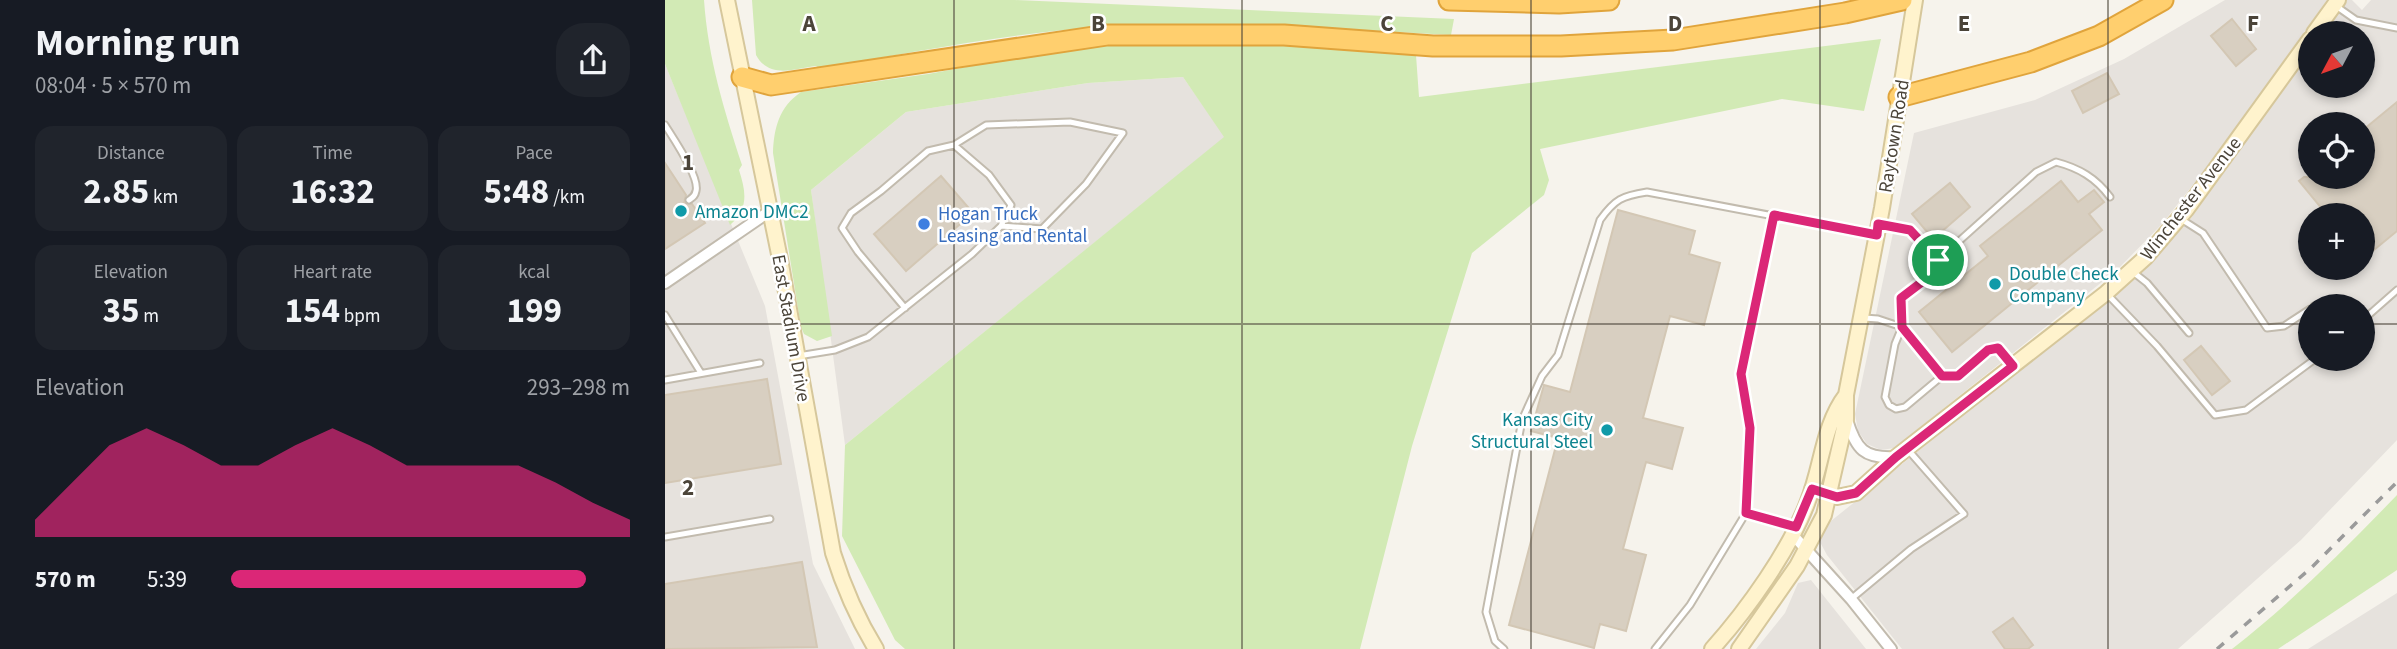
<!DOCTYPE html>
<meta charset="utf-8">
<style>
:root{--surface:#171b24;--page:#20242c;--text:#f1f3f6;--muted:#9ea1a6;--accent:#db2777}
body{margin:0;font-family:"Source Sans 3",sans-serif;background:var(--page);color:var(--text);height:100vh;display:flex;flex-direction:column;font-size:26px;white-space:nowrap}
*{box-sizing:border-box;margin:0}
p{font-size:23px;color:var(--muted)}
.icon{flex:none;width:38px;height:38px;fill:none;stroke:currentColor;stroke-width:2;stroke-linecap:round;stroke-linejoin:round}
.map{position:relative;flex:1;overflow:hidden}
.drawer{display:flex;flex-direction:column;background:var(--surface);width:665px}
.drawer>*{flex:none}
.needle{width:46px;rotate:229deg}
.controls{position:absolute;left:1633px;top:21px;display:grid;gap:14px}
.controls a{display:grid;place-items:center;width:77px;height:77px;border-radius:50%;background:var(--surface);box-shadow:0 4px 10px #0003;font-size:35px}
.pin{position:absolute;display:grid;place-items:center;width:60px;height:60px;color:#fff;margin:-30px;border:4px solid #fff;border-radius:50%;box-shadow:0 2px 7px #0007}
.round{display:grid;place-items:center;flex:none;width:74px;height:74px;border-radius:28px;background:var(--page)}
.summary{display:flex;align-items:center;justify-content:space-between;height:119px;padding:0 35px}
h1{font-size:38px;font-weight:700;line-height:52px}
.metrics{display:grid;grid-template-columns:repeat(3,1fr);gap:10px;height:119px;padding:7px 35px}
.metrics div{display:grid;align-content:center;border-radius:18px;background:var(--page);text-align:center}
.metrics b{font-size:35px;font-weight:700}
.metrics small{font-size:19px;font-weight:400}
.metrics p{font-size:19px}
.chart{height:196px;padding:14px 35px}
.chart p{display:flex;justify-content:space-between}
.chart svg{width:100%;height:126px;margin-top:7px;fill:var(--accent);opacity:.7}
ul{padding:0 35px;list-style:none;font-size:23px}
li{display:grid;grid-template-columns:112px 84px 1fr;align-items:center;height:52px}
li i{height:18px;border-radius:9px;background:var(--accent)}
main{display:flex;flex:1;min-height:0}
.map>svg:first-child{display:block}
</style>
<main>
<section class="drawer">
<div class="summary"><div><h1>Morning run</h1><p>08:04 · 5 × 570 m</p></div><a class="round"><svg class="icon" aria-label="share" viewBox="0 0 24 24"><path d="M12 15V3M7 8l5-5 5 5M5 13v7h14v-7"/></svg></a></div>
<div class="metrics">
<div><p>Distance</p><b>2.85<small> km</small></b></div>
<div><p>Time</p><b>16:32</b></div>
<div><p>Pace</p><b>5:48<small> /km</small></b></div>
</div>
<div class="metrics">
<div><p>Elevation</p><b>35<small> m</small></b></div>
<div><p>Heart rate</p><b>154<small> bpm</small></b></div>
<div><p>kcal</p><b>199</b></div>
</div>
<div class="chart"><p><span>Elevation</span>293–298 m</p>
<svg viewBox="0 0 160 44" preserveAspectRatio="none"><path d="M0 44V38L10 25L20 12L30 6L40 12L50 19L60 19L70 12L80 6L90 12L100 19L110 19L120 19L130 19L140 25L150 32L160 38V44z"/></svg>
</div>
<ul>
<li><b>570 m</b>5:39<i style="width:89%"></i></li>
</ul>
</section>
<div class="map">
<svg width="1732" height="649" viewBox="0 0 1732 649">
<rect width="100%" height="100%" fill="#f6f3ec"/>
<path fill="#e6e2dd" fill-rule="evenodd" d="M1560,0h102l-116,162 -49,62 -45,46 -223,178 -13,2 -14,-6 -9,-13 -3,-17 59,-281 121,-33 89,-41z
M1680,0h7l10,10 9,-10h26v440l-96,100 -123,109h-276l-75,-94 -7,-13 6,-17 299,-240 64,-64 121,-172v37h53v-53h-42zM1645,124h53v53h-53zM1645,215h53v53h-53zM1645,306h53v53h-53z
M0,64l100,242 48,258 42,85h-190z
M518,77l42,60 -380,308 -34,-255 95,-78 182,-29z
M1146,580l55,69h-110l29,-36 13,-30z
M1732,593v56h-89z"/>
<path fill="#d2eab5" d="M0,0h39c4,58 20,110 38,165l-3,5c7,22 10,38 -9,55l-65,-161z
M87,0h263l439,19 -3,16c-116,-6 -233,-16 -349,-8 -95,6 -189,26 -283,41l-3,-2c-22,3 -47,13 -60,-11z
M1216,39l-17,72 -82,-12 -242,50 9,31 -5,15 -72,58 -60,193 -52,203h-455l-10,-9 -53,-104 3,-91 379,-308 -41,-60 -95,6 -182,29 -95,78 21,146 -15,5 -13,-7 -3,-7 -28,-174c1,-25 6,-46 28,-61l127,-18 158,-29 157,-3 173,13 3,42z
M1732,495v75l-119,79h-46c59,-46 113,-100 165,-154z"/>
<path fill="#d8cfc1" stroke="#d3c7b4" stroke-width="2" d="M1567,19l24,30 -20,17 -25,-30z
M1442,73l12,21 -36,19 -11,-22z
M1732,102v129l-34,28v-44h-36l-28,-34 5,-4h59v-47z
M0,163l21,32 -2,8 8,1 13,19 -40,26z
M276,176l32,37 -67,58 -32,-37z
M1396,181l17,21 16,-12 10,12 -15,12 13,16 -150,122 -33,-40 69,-56 -8,-10z
M1285,183l20,24 -37,32 -21,-25z
M953,210l77,21 -6,23 31,9 -16,62 -34,-9 -27,102 40,10 -11,41 -26,-7 -23,87 23,6 -20,76 -26,-7 -6,24 -85,-23 49,-187 -27,-7 13,-46 26,7z
M1536,346l29,35 -18,14 -28,-35z
M102,379l14,85 -116,19v-88z
M137,562l15,85 -152,2v-65z
M1348,618l20,27 -5,4h-23l-12,-17z"/>
<g fill="none" stroke-linecap="round" stroke-linejoin="round">
<defs>
<path id="lane" d="M1671,6l20,14 41,8
M0,125c8,13 35,52 31,66 -1,5 -3,6 -7,9
M289,145l32,-20 84,-3 53,11 -37,51 -44,45 -41,-3
M1109,215l-33,159 9,54 -4,85 50,14
M1516,219l22,14 64,95 17,-2 26,-17
M1217,225l28,5 28,30 1,9 -38,29 1,29 -7,17 -10,53 4,8 7,4 9,-2 37,-31
M1273,260l98,-88 20,-10c23,6 40,16 54,35
M1468,272l14,11 42,50
M1443,295l49,51 58,69 31,-5 69,-51
M1649,306h11
M0,315l36,58
M1199,318l14,1 24,8 40,49 16,-1 30,-25 10,-2 13,16
M1698,320l34,-30
M133,356l37,-6 33,-13 104,-83 29,-28 10,-21 -22,-30 -35,-30 -26,6 -47,40 -30,22 -9,15 16,24 47,56
M0,380l95,-17
M0,537l105,-18
M1186,599l60,-50 53,-35 -55,-63
M839,649l-9,-8 -9,-29 36,-192 20,-44 16,-21 42,-135c15,-21 22,-24 47,-28l227,43
M990,649l35,-44 56,-92"/>
<path id="street" d="M0,283l105,-72
M1182,420c9,29 17,39 49,37
M1127,534l59,65 40,50"/>
<path id="secondary" d="M62,0l53,259 53,294c11,35 24,65 43,96
M1649,33l24,-33
M1147,489l25,8 19,-4 40,-36 210,-164 40,-36 40,-47 124,-171
M1047,649c35,-39 78,-99 96,-148 14,-35 15,-76 38,-106
M1074,649l58,-83 27,-51 22,-96v-24l36,-187 33,-208"/>
<path id="highway" d="M784,0l110,3 50,-3
M77,77l29,8 336,-50h177l149,11h128l112,-6 172,-27 57,-13
M1234,97l132,-35 68,-26 64,-36"/>
</defs>
<use href="#lane" stroke="#c2bbae" stroke-width="9"/>
<use href="#street" stroke="#c2bbae" stroke-width="14"/>
<use href="#secondary" stroke="#d6c79b" stroke-width="18"/>
<use href="#highway" stroke="#e0a43c" stroke-width="23"/>
<use href="#lane" stroke="#fff" stroke-width="5"/>
<use href="#street" stroke="#fff" stroke-width="10"/>
<use href="#secondary" stroke="#fff3cd" stroke-width="14"/>
<use href="#highway" stroke="#ffcf6e" stroke-width="19"/>
<path stroke="#9a9a9a" stroke-width="3.5" stroke-dasharray="9 9" stroke-linecap="butt" d="M1552,649l94,-81 86,-86"/>
</g>
<g fill="none" stroke-linecap="round" stroke-linejoin="round">
<defs>
<path id="route" d="M1109,215l103,20 1,-11 32,6 28,30 1,9 -38,29 1,29 40,49h16l30,-26 10,-2 15,18 -117,91 -40,36 -19,4 -25,-8 -16,38 -50,-14 4,-85 -9,-54z"/>
</defs>
<use href="#route" stroke="#fff" stroke-width="14"/>
<use href="#route" stroke="#db2777" stroke-width="9"/>
</g>
<path fill="none" stroke="#4b4439" stroke-width="2" stroke-opacity="0.55" d="M289,0v649M577,0v649M866,0v649M1155,0v649M1443,0v649M0,324h1645M1698,324h34"/>
<g fill="#0f9aa8" stroke="#fff" stroke-width="2.5">
<circle cx="16" cy="211" r="7"/>
<circle cx="1330" cy="284" r="7"/>
<circle cx="942" cy="430" r="7"/>
</g>
<circle fill="#3f7fe0" stroke="#fff" stroke-width="2.5" cx="259" cy="224" r="7"/>
<g text-anchor="middle" stroke-width="5" stroke-linejoin="round" paint-order="stroke">
<g font-size="19" fill="#4b4439" stroke="#fff">
<text transform="translate(1228 136) rotate(-81)" y="7">Raytown Road</text>
<text transform="translate(1525 198) rotate(-52)" y="7">Winchester Avenue</text>
<text transform="translate(127 328) rotate(80)" y="7">East Stadium Drive</text>
</g>
<g font-size="19" fill="#0d838f" stroke="#fff" text-anchor="start">
<text x="30" y="218">Amazon DMC2</text>
<text x="1344" y="280">Double Check<tspan x="1344" dy="22">Company</tspan></text>
<text x="928" y="426" text-anchor="end">Kansas City<tspan x="928" dy="22">Structural Steel</tspan></text>
</g>
<g font-size="19" fill="#366cbe" stroke="#fff" text-anchor="start">
<text x="273" y="220">Hogan Truck<tspan x="273" dy="22">Leasing and Rental</tspan></text>
</g>
</g>
<g font-size="23" text-anchor="middle" font-weight="bold" fill="#4b4439" stroke="#fff" stroke-width="5" stroke-linejoin="round" paint-order="stroke">
<text x="144" y="31">A</text>
<text x="433" y="31">B</text>
<text x="722" y="31">C</text>
<text x="1010" y="31">D</text>
<text x="1299" y="31">E</text>
<text x="1588" y="31">F</text>
<text x="23" y="170">1</text>
<text x="23" y="495">2</text>
</g>
</svg>
<div class="controls">
<a><svg class="needle" viewBox="-14 -14 28 28"><path d="M0-13l5 13h-10z" fill="#e53935"/><path d="M0 13l5-13h-10z" fill="#9ea1a6"/></svg></a>
<a><svg class="icon" aria-label="locate" viewBox="0 0 24 24"><circle cx="12" cy="12" r="6"/><path d="M12 2v4M12 18v4M2 12h4M18 12h4"/></svg></a>
<a>+</a>
<a>−</a>
</div>
<div class="pin" style="left:1273px;top:260px;background:#1e9e55"><svg class="icon" aria-label="arrive" viewBox="0 0 24 24"><path d="M6 21V4h12l-3 4 3 4H6"/></svg></div>
</div>
</main>
